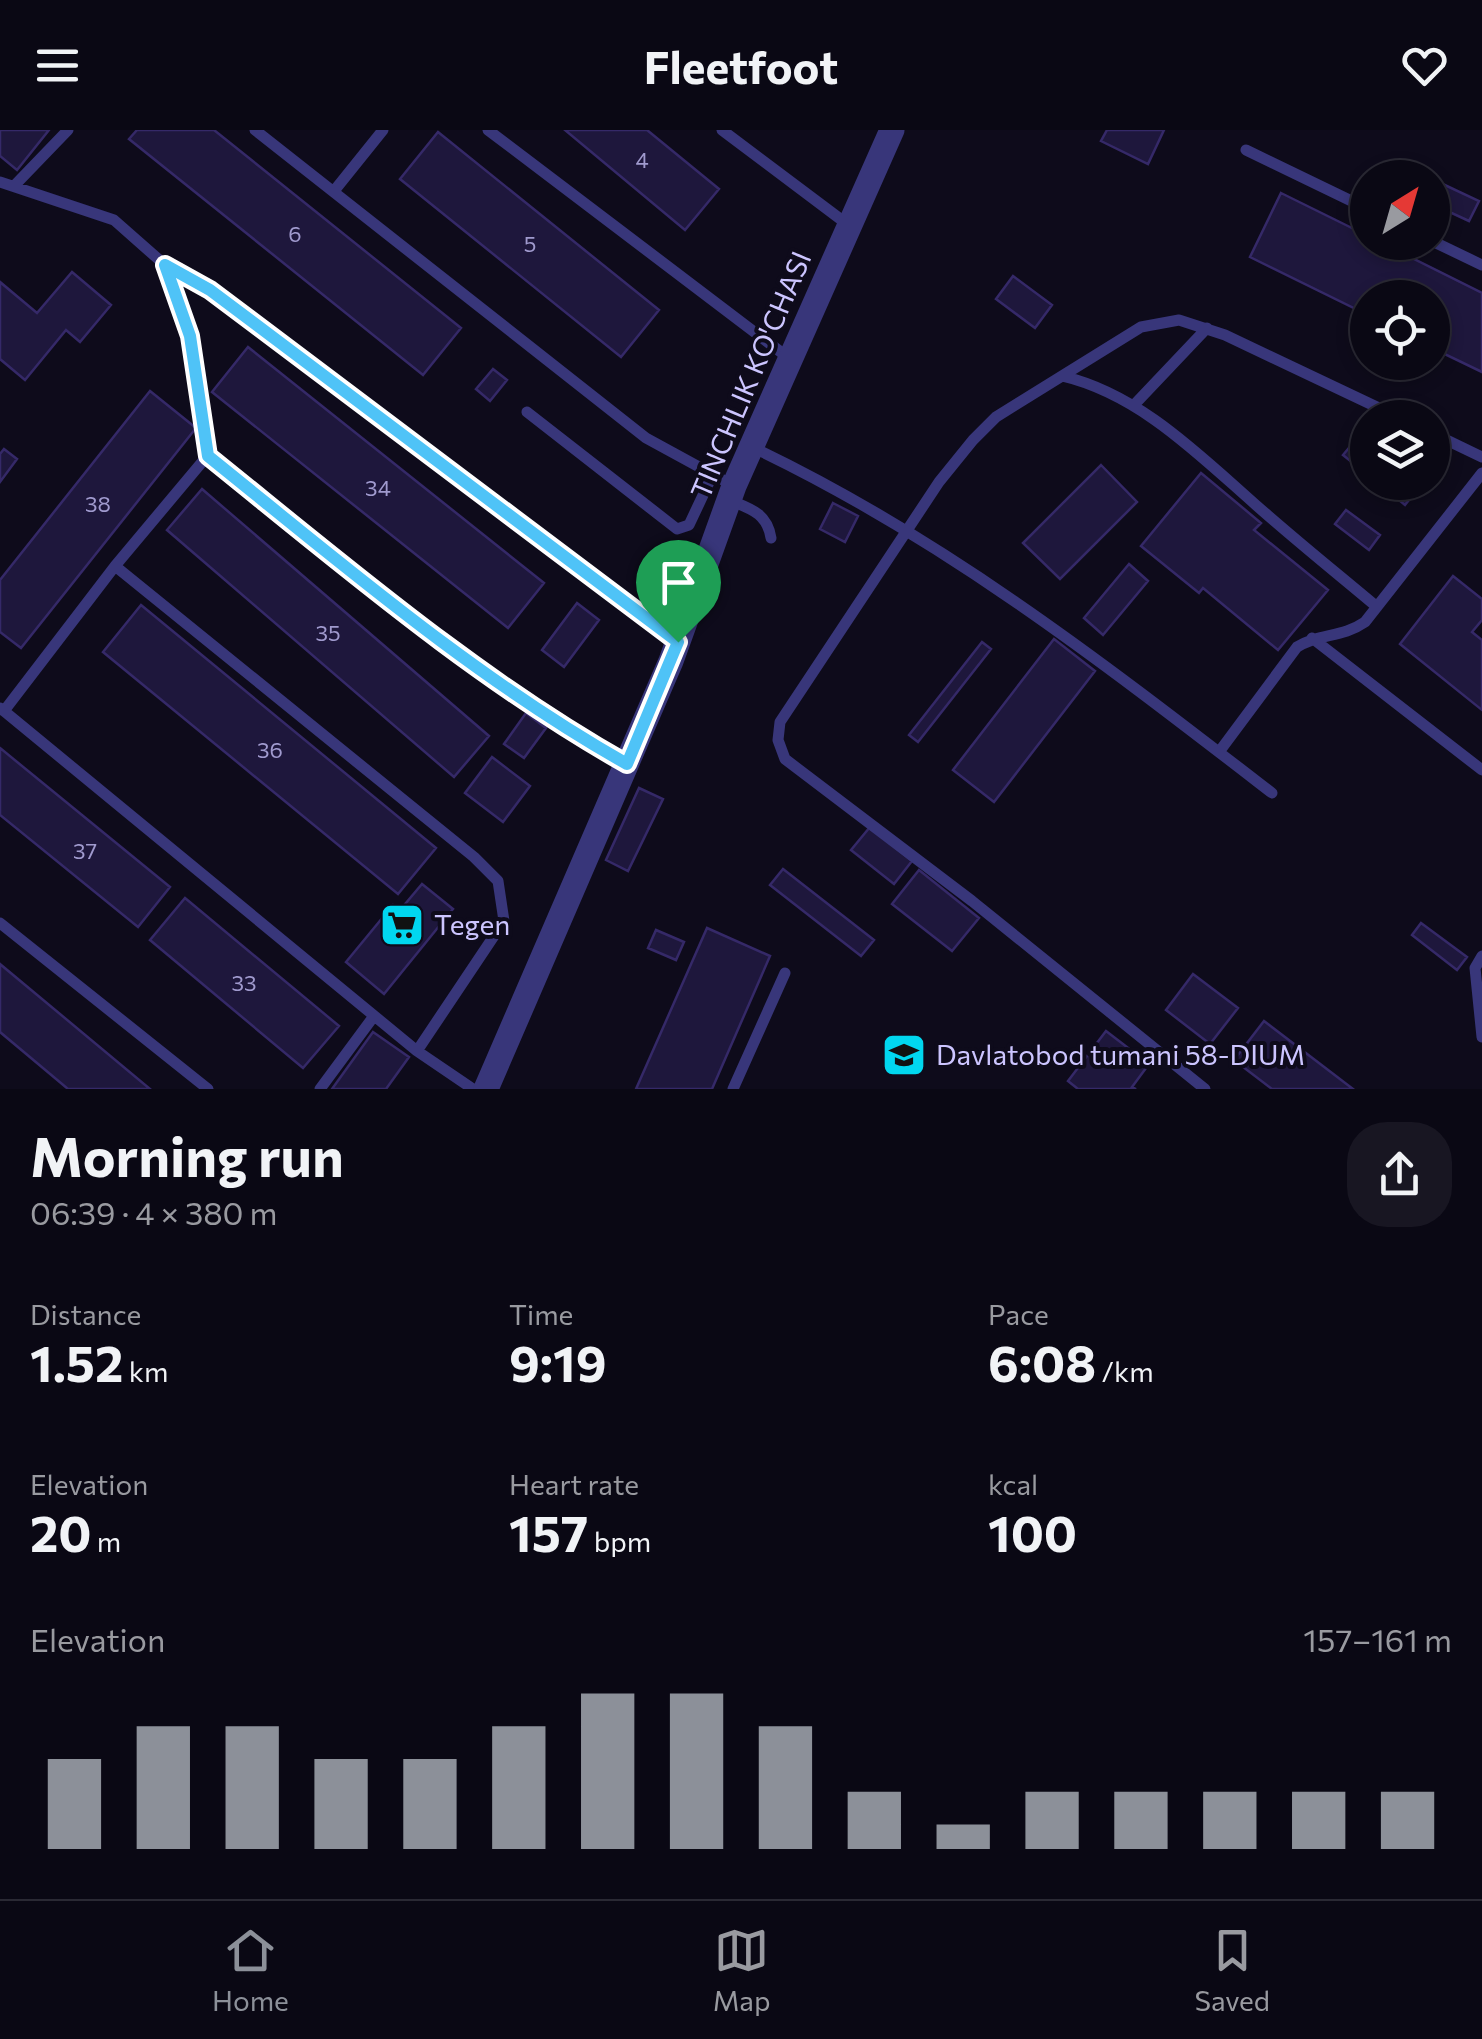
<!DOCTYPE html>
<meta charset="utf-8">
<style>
:root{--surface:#0a0814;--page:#181622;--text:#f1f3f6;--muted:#999aa0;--line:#2a2934;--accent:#8c9099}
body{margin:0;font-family:Commissioner,sans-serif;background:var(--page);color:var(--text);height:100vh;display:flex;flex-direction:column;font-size:38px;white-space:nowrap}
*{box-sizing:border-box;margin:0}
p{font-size:32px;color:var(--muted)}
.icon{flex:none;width:55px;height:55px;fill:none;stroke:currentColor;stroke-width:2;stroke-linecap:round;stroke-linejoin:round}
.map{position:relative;height:959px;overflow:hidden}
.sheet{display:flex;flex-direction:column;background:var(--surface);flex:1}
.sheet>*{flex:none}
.needle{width:65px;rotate:37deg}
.buttons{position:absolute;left:1350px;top:30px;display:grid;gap:20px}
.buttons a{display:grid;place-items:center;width:100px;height:100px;border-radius:50%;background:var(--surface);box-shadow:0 5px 15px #0003,0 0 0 2px var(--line);font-size:50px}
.pin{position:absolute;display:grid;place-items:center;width:85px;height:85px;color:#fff;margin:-102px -42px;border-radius:50% 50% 50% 0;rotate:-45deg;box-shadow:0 0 10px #0007}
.pin .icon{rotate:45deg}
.round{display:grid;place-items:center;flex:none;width:105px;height:105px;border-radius:40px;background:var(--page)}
.head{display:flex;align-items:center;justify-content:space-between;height:170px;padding:0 30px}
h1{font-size:55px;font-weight:700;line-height:75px}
.metrics{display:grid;grid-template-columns:repeat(3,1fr);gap:15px;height:170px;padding:10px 30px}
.metrics div{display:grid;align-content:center}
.metrics b{font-size:50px;font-weight:700}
.metrics small{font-size:28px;font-weight:400}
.metrics p{font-size:28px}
.chart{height:280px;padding:20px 30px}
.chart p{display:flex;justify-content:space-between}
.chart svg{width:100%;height:180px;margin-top:10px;stroke:var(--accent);stroke-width:6}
header{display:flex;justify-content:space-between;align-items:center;height:130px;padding:0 30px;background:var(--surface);font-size:45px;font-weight:700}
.tabs{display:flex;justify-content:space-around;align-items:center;height:140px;border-top:2px solid var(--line);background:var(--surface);font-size:28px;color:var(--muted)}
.tabs a{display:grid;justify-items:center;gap:5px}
.tabs .current{color:var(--accent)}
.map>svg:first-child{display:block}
</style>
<header><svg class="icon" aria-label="menu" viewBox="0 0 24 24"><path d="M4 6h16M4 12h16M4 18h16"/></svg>Fleetfoot<svg class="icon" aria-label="heart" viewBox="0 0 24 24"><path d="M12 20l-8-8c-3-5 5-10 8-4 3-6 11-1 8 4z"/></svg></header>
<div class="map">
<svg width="1482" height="959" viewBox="0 0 1482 959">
<rect width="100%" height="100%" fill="#0e0b1b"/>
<path fill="#1e173c" stroke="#352968" stroke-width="2.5" d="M0,0h49l-32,40 -17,-14z
M137,0h77l247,198 -38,47 -294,-236z
M565,0h82l72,59 -34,41z
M1107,0h57l-16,34 -47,-23z
M438,2l221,178 -38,47 -221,-178z
M1396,31l34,17h-42z
M1432,49l47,22 -10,20 -37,-17z
M1281,63l87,43v6h12l102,51v79l-50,-24v-50h-64v17l-118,-58z
M72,142l39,33 -31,37 -14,-12 -41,50 -25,-21v-77l37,31z
M1013,146l39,29 -17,23 -39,-29z
M248,217l296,236 -36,45 -296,-236z
M493,239l14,11 -17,21 -14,-12z
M150,261l46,37 -175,220 -21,-16v-52z
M1368,295v50l-25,-20z
M4,319l13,10 -17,23v-28z
M1101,335l36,37 -77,77 -37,-36z
M1201,343l60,50 -7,7 74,60 -50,60 -75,-62 -4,5 -58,-47z
M1377,352h46l-18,23z
M202,359l287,247 -35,41 -287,-247z
M833,373l25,13 -13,26 -25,-13z
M1346,380l34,25 -11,15 -34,-26z
M1129,434l19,17 -45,54 -19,-17z
M1453,446l29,23v21l-10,12 10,8v70l-82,-66z
M577,473l22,17 -35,47 -22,-17z
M141,475l295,243 -38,46 -295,-242z
M1054,509l41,32 -101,131 -41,-32z
M982,512l9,7 -73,93 -9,-7z
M526,583l20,15 -22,30 -20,-14z
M0,618l170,139 -32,40 -138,-112z
M492,627l38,29 -27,36 -38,-29z
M639,658l24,11 -35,72 -22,-11z
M870,697l42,34 -18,23 -43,-34z
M783,739l91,71 -13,16 -91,-71z
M919,740l60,48 -27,33 -60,-47z
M422,754l31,25 -69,85 -38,-32 47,-57 7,5z
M185,768l154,128 -36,42 -153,-128z
M1421,793l46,34 -10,13 -45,-35z
M707,798l63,28 -58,133h-76z
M656,800l28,12 -8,18 -28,-12z
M0,834l150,125h-82l-68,-57z
M1193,844l45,34 -28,36 -44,-34z
M1264,891l89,68h-81l-38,-29z
M1106,901l43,33 -17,23 4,2h-58l-10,-8z
M373,902l36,25 -23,32h-54z"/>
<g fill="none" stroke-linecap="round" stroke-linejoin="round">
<path stroke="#38367a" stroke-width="11" d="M255,0l391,308 88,48
M488,0l302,229
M722,0l125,94
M1246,20l122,59
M0,52l114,38 51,45 25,71 18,119 -93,111
M14,56l54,-56
M334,61l49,-61
M1432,111l50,24
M165,135l45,26 467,351
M1062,246c73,17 130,72 185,121 42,38 86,73 130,110
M1134,275l73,-77
M527,282l150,117 12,-4 24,-51
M1432,303l50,24
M752,317c190,90 354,218 520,346
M208,325c133,108 268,224 419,309
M729,370c22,9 38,13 42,38
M1312,508l170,132
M0,578l4,3 111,-145 359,291 24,24 6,40 -87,130 56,38
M4,581l413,340
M1219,622l78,-105c22,-14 45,-9 68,-25l117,-149
M0,793l208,166
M1482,826l-7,12 7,69
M320,959l54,-73
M733,959l52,-116
M1205,959l-233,-188 -187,-142 -7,-19 2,-18 159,-240 34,-42 23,-23 145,-90 38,-7 46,15 175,83"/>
<path stroke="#38367a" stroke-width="25" d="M486,959l185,-428 63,-175 158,-356"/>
</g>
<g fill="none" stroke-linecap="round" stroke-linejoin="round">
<defs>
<path id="route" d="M165,135l45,25 468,352 -51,122c-151,-85 -286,-201 -419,-308l-18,-120z"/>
</defs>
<use href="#route" stroke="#fff" stroke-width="20"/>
<use href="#route" stroke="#4fc3f7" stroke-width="12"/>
</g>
<defs>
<symbol id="supermarket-square" viewBox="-11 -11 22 22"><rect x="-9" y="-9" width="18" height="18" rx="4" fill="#01d7ef" stroke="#0e0b1b"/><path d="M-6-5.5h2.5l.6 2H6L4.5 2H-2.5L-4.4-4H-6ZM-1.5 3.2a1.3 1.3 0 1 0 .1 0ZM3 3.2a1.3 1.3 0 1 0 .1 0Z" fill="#111"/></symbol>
<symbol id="school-square" viewBox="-11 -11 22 22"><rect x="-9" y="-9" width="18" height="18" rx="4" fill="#01d7ef" stroke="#0e0b1b"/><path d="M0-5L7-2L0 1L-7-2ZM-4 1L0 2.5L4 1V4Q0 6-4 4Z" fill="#111"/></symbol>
</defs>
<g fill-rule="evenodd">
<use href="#supermarket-square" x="377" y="770" width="50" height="50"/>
<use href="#school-square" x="879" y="900" width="50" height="50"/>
</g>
<g text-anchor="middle" stroke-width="8" stroke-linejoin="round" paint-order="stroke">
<g font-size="22" fill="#a09ace">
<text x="642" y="38">4</text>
<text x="295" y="112">6</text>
<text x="530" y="122">5</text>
<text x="378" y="366">34</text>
<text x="98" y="382">38</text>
<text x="328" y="511">35</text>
<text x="270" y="628">36</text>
<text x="85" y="729">37</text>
<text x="244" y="861">33</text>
</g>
<g font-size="28" fill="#ccc5ff" stroke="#0e0b1b">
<text transform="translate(751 245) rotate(-67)" y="10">TINCHLIK KO'CHASI</text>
</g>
<g font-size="28" fill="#ccc5ff" stroke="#0e0b1b" text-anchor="start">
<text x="434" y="805">Tegen</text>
<text x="936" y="935">Davlatobod tumani 58-DIUM</text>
</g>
</g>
</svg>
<div class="buttons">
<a><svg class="needle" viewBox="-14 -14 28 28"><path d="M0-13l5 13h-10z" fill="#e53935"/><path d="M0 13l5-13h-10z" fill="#999aa0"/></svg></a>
<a><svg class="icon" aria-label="locate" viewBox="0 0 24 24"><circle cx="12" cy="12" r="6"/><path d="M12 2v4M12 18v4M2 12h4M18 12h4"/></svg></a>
<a><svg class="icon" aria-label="layers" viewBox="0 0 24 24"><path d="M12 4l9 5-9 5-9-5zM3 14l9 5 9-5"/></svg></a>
</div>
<div class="pin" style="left:678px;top:512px;background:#1e9e55"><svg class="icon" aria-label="arrive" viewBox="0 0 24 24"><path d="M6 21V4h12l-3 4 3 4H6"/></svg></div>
</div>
<section class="sheet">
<div class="head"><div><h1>Morning run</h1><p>06:39 · 4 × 380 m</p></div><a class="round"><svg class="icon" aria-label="share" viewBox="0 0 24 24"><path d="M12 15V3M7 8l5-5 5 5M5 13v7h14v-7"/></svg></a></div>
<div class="metrics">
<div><p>Distance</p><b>1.52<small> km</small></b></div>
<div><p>Time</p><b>9:19</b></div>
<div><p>Pace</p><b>6:08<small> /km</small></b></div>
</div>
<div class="metrics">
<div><p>Elevation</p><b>20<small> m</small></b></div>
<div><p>Heart rate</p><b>157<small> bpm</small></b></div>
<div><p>kcal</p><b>100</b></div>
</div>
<div class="chart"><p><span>Elevation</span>157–161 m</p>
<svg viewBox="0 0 160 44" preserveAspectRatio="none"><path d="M5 44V22M15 44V14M25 44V14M35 44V22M45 44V22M55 44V14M65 44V6M75 44V6M85 44V14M95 44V30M105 44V38M115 44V30M125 44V30M135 44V30M145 44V30M155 44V30"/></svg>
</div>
</section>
<nav class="tabs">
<a class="current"><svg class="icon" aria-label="home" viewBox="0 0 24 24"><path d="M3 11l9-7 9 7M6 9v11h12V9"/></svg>Home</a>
<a><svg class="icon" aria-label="map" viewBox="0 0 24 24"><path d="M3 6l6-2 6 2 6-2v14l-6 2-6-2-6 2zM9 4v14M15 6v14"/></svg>Map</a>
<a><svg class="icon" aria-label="saved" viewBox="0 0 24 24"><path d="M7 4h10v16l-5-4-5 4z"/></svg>Saved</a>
</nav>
